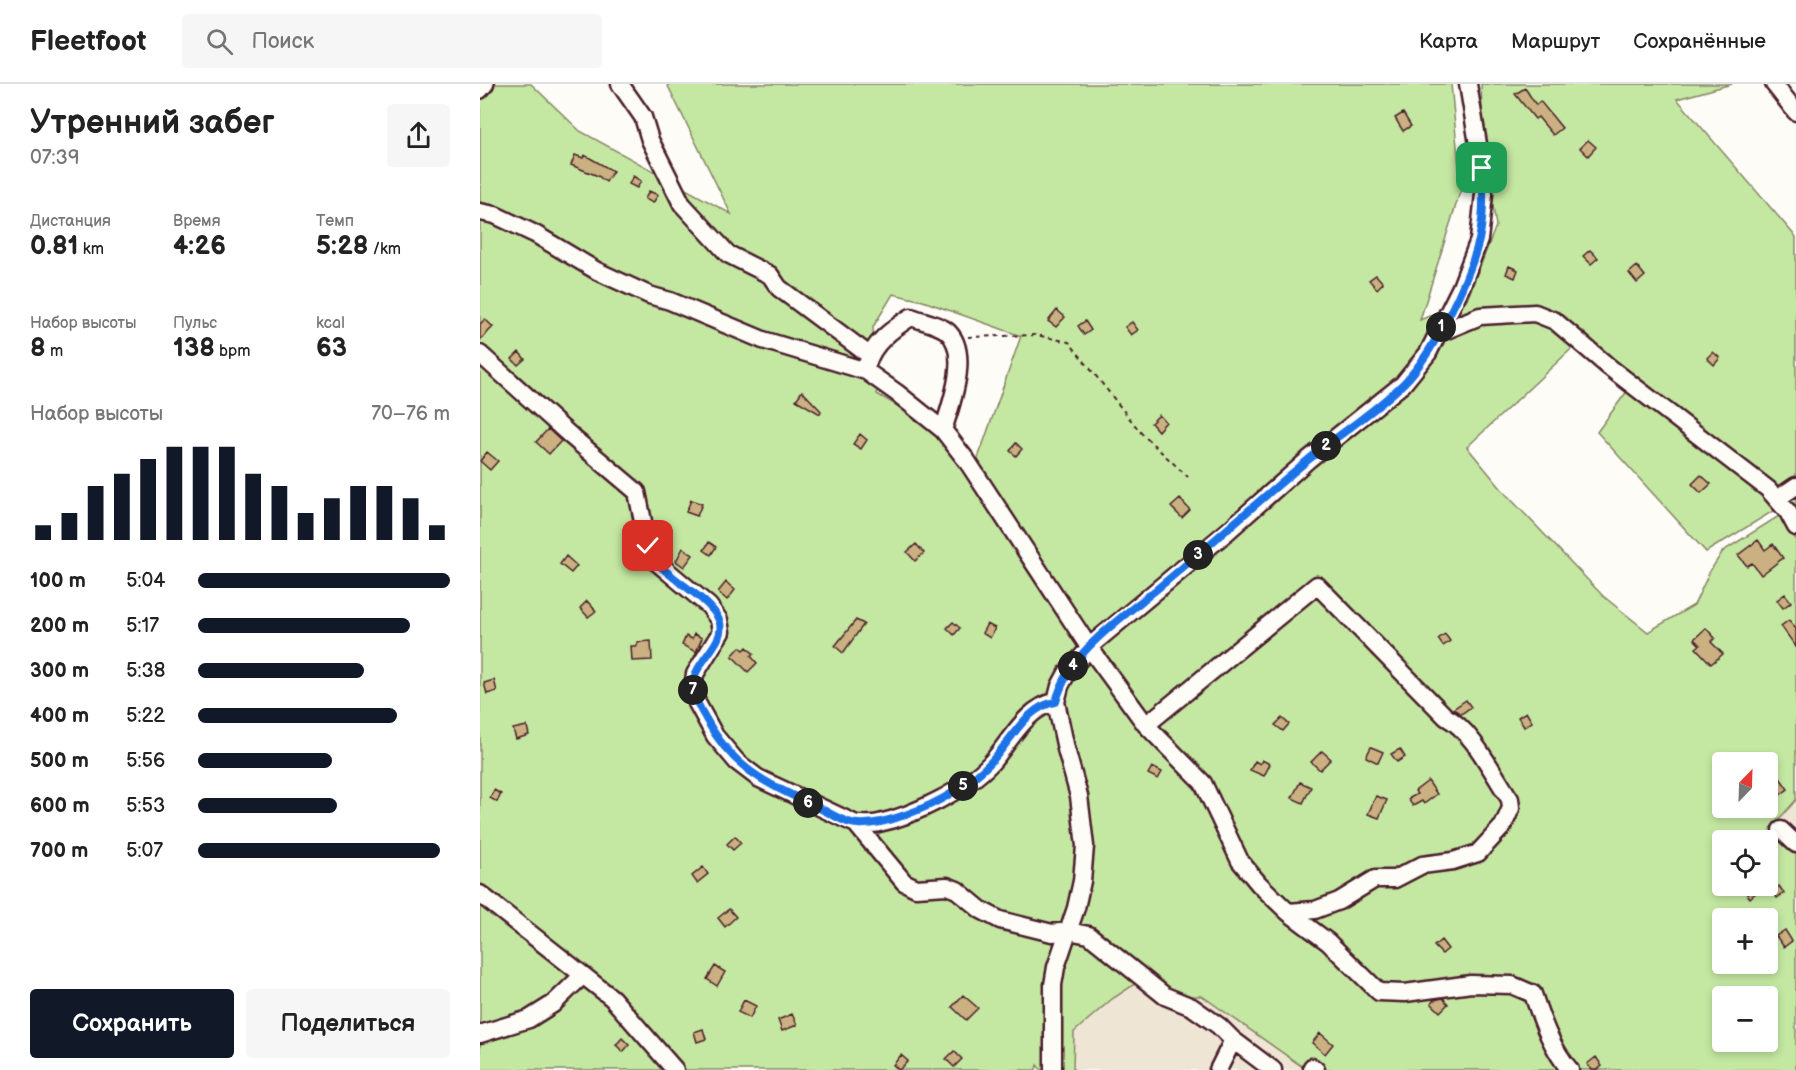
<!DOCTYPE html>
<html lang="ru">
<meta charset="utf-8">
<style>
:root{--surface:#fff;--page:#f6f6f6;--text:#222;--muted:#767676;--line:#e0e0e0;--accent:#111827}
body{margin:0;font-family:"Balsamiq Sans",sans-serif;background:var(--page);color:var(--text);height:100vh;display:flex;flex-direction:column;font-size:22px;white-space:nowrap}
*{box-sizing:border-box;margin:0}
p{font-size:20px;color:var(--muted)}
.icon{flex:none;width:33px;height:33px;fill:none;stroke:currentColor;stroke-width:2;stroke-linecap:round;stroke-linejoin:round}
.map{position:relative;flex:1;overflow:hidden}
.drawer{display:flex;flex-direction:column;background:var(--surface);width:480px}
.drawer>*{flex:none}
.needle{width:39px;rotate:23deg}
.controls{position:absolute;left:1232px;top:668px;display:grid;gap:12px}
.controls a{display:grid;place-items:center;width:66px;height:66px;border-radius:6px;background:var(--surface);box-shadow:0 3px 9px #0003;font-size:30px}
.pin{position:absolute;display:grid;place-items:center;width:51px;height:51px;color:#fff;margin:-26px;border-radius:12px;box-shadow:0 3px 9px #0006}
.km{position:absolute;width:30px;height:30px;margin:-15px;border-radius:50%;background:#222;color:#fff;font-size:16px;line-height:30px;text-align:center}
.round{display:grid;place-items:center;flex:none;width:63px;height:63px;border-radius:6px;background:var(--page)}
.overview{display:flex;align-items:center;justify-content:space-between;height:102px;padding:0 30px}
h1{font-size:33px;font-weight:600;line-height:45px}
.stats{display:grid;grid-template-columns:repeat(3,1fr);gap:9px;height:102px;padding:6px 30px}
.stats div{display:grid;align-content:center}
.stats b{font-size:26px;font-weight:600}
.stats small{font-size:16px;font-weight:400}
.stats p{font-size:16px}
.chart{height:168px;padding:12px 30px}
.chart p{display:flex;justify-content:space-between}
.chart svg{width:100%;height:108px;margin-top:6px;stroke:var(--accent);stroke-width:6}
.primary-button{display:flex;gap:12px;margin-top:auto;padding:12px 30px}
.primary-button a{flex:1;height:69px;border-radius:6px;background:var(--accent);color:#fff;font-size:24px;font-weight:600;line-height:69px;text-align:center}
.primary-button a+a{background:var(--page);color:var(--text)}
ul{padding:0 30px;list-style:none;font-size:20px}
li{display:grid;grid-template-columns:96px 72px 1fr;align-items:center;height:45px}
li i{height:15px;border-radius:8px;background:var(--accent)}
header{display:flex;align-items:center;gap:36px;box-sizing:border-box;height:84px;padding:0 30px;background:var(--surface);border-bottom:2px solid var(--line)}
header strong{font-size:28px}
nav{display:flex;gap:33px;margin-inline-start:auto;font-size:21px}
.search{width:420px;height:54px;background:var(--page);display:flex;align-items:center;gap:15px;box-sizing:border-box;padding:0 21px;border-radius:6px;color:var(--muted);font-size:22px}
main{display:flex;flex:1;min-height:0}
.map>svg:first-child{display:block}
</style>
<header>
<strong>Fleetfoot</strong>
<div class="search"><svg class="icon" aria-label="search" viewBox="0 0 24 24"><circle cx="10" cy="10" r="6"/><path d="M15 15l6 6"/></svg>Поиск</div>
<nav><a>Карта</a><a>Маршрут</a><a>Сохранённые</a></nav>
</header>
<main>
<section class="drawer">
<div class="overview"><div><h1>Утренний забег</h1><p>07:39</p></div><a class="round"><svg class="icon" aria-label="share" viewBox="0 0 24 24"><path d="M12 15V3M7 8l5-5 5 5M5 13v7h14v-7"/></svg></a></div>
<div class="stats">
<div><p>Дистанция</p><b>0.81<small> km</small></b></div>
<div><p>Время</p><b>4:26</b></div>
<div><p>Темп</p><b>5:28<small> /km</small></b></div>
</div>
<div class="stats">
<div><p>Набор высоты</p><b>8<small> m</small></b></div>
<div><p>Пульс</p><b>138<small> bpm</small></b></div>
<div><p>kcal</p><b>63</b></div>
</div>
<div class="chart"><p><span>Набор высоты</span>70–76 m</p>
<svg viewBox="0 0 160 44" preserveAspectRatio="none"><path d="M5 44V38M15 44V33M25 44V22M35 44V17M45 44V11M55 44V6M65 44V6M75 44V6M85 44V17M95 44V22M105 44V33M115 44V27M125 44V22M135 44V22M145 44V27M155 44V38"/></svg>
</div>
<ul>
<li><b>100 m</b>5:04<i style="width:100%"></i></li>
<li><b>200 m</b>5:17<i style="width:84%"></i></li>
<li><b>300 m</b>5:38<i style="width:66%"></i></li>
<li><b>400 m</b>5:22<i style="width:79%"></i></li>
<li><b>500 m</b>5:56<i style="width:53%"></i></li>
<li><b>600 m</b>5:53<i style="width:55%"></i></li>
<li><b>700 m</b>5:07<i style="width:96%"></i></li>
</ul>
<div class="primary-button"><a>Сохранить</a><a>Поделиться</a></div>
</section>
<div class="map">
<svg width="1316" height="986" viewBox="0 0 1316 986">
<rect width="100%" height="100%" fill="#fdfcf7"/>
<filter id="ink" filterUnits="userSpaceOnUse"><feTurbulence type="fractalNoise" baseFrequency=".0167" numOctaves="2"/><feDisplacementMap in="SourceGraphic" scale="12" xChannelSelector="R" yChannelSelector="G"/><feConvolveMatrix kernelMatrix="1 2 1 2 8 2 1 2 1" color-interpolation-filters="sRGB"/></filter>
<g filter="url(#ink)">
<path fill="#eee5d4" d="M1316,716v50l-24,-23z
M664,894l29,18h29l105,74h-234l1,-38 38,-33z"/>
<path fill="#c4e8a2" stroke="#878466" stroke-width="1.5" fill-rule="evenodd" d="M0,0h51l49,47 151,83 -64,-130h784l10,105 -41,131 47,-20 29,-74 -13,-90 -2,-52h251l-55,15 119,138v287l-10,-21 -80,49 -109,-120 39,-53 -51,-43 -118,111 37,45 99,104 45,36 46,-27 16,-34 13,-20 59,-37 14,26v260l-24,27 24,23v220h-489l-105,-74h-29l-29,-18 -32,21 -38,33 -1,38h-32l-4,-5 -1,5h-556zM413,210l30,7 98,35 -44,125 -47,-36 -53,-31 -4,-67zM1242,678h45v45h-45zM1242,756h45v45h-45zM1242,834h45v45h-45zM1242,912h45v45h-45z"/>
<path fill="#cbb081" stroke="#4a1f2b" stroke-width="1.5" d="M1045,4l11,17 4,-4 22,27 -9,7 -15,-18 -3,2 -20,-25z
M923,29l8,13 -8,5 -8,-13z
M1108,56l8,7 -8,9 -8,-8z
M95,71l8,3 1,-3 6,3 23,13 -7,11 -8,-6 -27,-11z
M153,92l8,5 -4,7 -8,-4z
M169,107l9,4 -5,8 -8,-4z
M1110,166l8,8 -7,6 -8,-8z
M1029,182l9,4 -3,8 -9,-4z
M1157,182l8,10 -8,7 -8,-10z
M896,191l7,8 -6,6 -8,-9z
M577,226l8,7 -9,10 -8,-6z
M5,235l8,8 -13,13v-16z
M605,237l6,9 -7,5 -6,-9z
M652,238l6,8 -7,5 -6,-8z
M39,268l6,7 -7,6 -6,-6z
M1233,268l7,6 -6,7 -7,-7z
M322,307l19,20 -1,3 -24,-14z
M679,331l7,7 -8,9 -7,-8z
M68,345l13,12 -12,13 -13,-12z
M380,350l7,6 -6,9 -8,-5z
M536,359l6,6 -6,7 -6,-5z
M7,368l11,9 -8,9 -10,-9z
M1221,391l10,9 -10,9 -9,-9z
M700,415l10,11 -8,8 -11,-11z
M211,416l11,4 -5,12 -11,-4z
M1278,456l7,10 8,-6 10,14 -22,17 -9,-12 -5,3 -9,-11z
M229,458l7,5 -5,8 -7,-5z
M436,460l8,9 -9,8 -8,-9z
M203,464l10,7 -9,12 -8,-6z
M86,472l11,10 -6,7 -11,-9z
M246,498l9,8 -8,10 -9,-8z
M1305,510l6,8 -8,6 -6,-8z
M107,517l9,10 -8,6 -8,-9z
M376,536l8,4 -21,29 -8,-7z
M1309,536l7,9v18l-15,-21z
M473,538l7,6 -6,7 -7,-7z
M507,540l8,4 -5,10 -8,-5z
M1226,544l9,10 -4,4 12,12 -12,10 -15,-16 4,-3 -6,-6z
M214,550l8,4 -6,14 -14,-7 4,-9 6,3z
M965,550l5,7 -7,5 -5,-7z
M171,557l1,19 -20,1 -1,-15h6v-4z
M260,563l4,3 3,-3 7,7 -3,2 6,7 -9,9 -16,-16z
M14,596l3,11 -10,3 -3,-11z
M986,616l5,7 -10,7 -8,-5z
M1046,628l6,10 -8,5 -6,-10z
M802,634l7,6 -6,7 -8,-6z
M47,642l2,9 -13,4 -3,-10z
M891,663l12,5 -5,11 -12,-6z
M920,665l5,8 -8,5 -6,-8z
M842,667l9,8 -11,11 -9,-8z
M782,676l8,4 -6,12 -14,-6 5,-9 5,3z
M672,683l10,5 -4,7 -10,-5z
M1300,694l8,11 -12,9 -6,-8 4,-3 -2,-3z
M948,697l9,13 -13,10 -2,-3 -9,5 -5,-7 9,-5 -2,-3z
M820,698l11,5 -8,16 -11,-5z
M14,706l7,4 -4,8 -7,-4z
M896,712l11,4 -8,18 -11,-4z
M255,752l6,7 -8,7 -6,-6z
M223,783l5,7 -11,9 -5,-7z
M1268,801h4l5,7 -7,6 -7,-9z
M1299,802l5,7 -7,5 -5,-7z
M249,825l7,8 -11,10 -7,-9z
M1305,846l7,11 -8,6 -8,-11z
M961,856l7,9 -6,5 -8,-8z
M235,882l10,6 -8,14 -10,-7z
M483,911l15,13 -12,12 -14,-13z
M963,914l5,6 -8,8 -9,-9 3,-3z
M264,916l12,6 -6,12 -12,-6z
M312,930l5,11 -15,6 -4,-11z
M223,945l3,10 -9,3 -3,-10z
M840,949l13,11 -8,10 -13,-11z
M142,954l7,7 -6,7 -7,-7z
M474,967l8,8 -8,8 -8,-8z
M421,971l7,6 -9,9 -6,-5z
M1116,973l6,9 -5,4h-5l-5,-6z"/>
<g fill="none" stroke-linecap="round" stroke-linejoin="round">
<defs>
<path id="minor" d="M140,0l23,33 7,23 32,64 46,50 42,21 9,13 90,67
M1294,0l22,28
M0,6l5,-6
M0,128l15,3 40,19 62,37 52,24 21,6 93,39 103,31 31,22 46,37 24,31 122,186 57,78 57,58 37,78 19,23 29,28 40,30 51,50 26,1 66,-9 41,1 21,9c9,27 19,55 37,76
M959,249l41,-17 55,-3 20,8 54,46 159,122 20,23 8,15
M0,270l92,83 65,55 11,54 5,13 56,47 10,14 2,12 -26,42 -2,13 4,16 18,33 22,26 21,16 98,46 48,58 12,6 31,-2 10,4 24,20 19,10 52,13 16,-2 21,4 76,61 27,11 27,19 14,14 40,30
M387,281c5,-22 27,-37 44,-48 11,4 27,7 36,14 24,21 4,74 -4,99
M1297,415l19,-13
M666,641l171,-140 129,132c26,13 47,57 64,82l1,9 -8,18 -25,27 -25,8 -31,4 -27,14h-20l-36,22 -24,9 -27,2
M376,740c7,0 15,1 23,-1 34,-7 88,-34 112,-60 18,-20 36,-57 65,-61
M1301,746l15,14
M0,810l132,104 63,72
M0,950l49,-15 24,-15 29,-28
M832,983l4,3
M573,986v-85l3,-18 20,-59 6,-27 3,-35 -6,-50 -13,-47 -10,-47 4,-16 7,-13 29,-32 132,-110 81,-72 94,-75 25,-31 33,-66 18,-47 5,-46 -2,-26 -14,-84
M738,986l15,-30"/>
</defs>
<use href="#minor" stroke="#4a1f2b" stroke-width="21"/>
<path stroke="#4a1f2b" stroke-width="2" stroke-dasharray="4.5 4.5" stroke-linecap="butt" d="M488,253l68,-2 33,7 73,92 46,43"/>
<use href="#minor" stroke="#fdfcf7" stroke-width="16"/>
</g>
</g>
<g fill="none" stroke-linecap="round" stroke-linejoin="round" filter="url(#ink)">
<defs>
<path id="route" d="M168,462c1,4 3,9 5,12 14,20 57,40 66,62 10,23 -30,44 -26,70 2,10 7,19 13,29 28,51 60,64 111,88 12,5 28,17 41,17 26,2 72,-17 94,-31 13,-8 25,-17 36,-28 21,-20 37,-59 68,-63 13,-50 63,-82 101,-113 51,-42 100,-87 151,-129 31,-26 67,-48 96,-77 29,-29 65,-103 75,-143 5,-24 5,-48 3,-72"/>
</defs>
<use href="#route" stroke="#fff" stroke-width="12"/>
<use href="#route" stroke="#1a73e8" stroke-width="8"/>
</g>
</svg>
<div class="controls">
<a><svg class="needle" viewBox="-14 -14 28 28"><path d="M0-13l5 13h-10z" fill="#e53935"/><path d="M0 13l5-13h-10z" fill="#767676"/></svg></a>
<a><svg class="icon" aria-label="locate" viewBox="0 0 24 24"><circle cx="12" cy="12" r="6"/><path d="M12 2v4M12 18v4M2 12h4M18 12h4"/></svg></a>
<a>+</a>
<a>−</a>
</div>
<div class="pin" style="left:1002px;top:84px;background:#1e9e55"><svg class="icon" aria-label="arrive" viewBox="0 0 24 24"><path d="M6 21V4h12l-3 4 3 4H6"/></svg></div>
<div class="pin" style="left:168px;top:462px;background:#d93025"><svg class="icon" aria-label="check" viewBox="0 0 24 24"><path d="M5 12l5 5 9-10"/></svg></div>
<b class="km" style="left:961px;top:243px">1</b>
<b class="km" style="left:846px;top:362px">2</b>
<b class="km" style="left:718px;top:471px">3</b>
<b class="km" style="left:593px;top:582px">4</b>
<b class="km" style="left:483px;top:702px">5</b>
<b class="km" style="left:328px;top:719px">6</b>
<b class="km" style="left:213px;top:606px">7</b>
</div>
</main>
